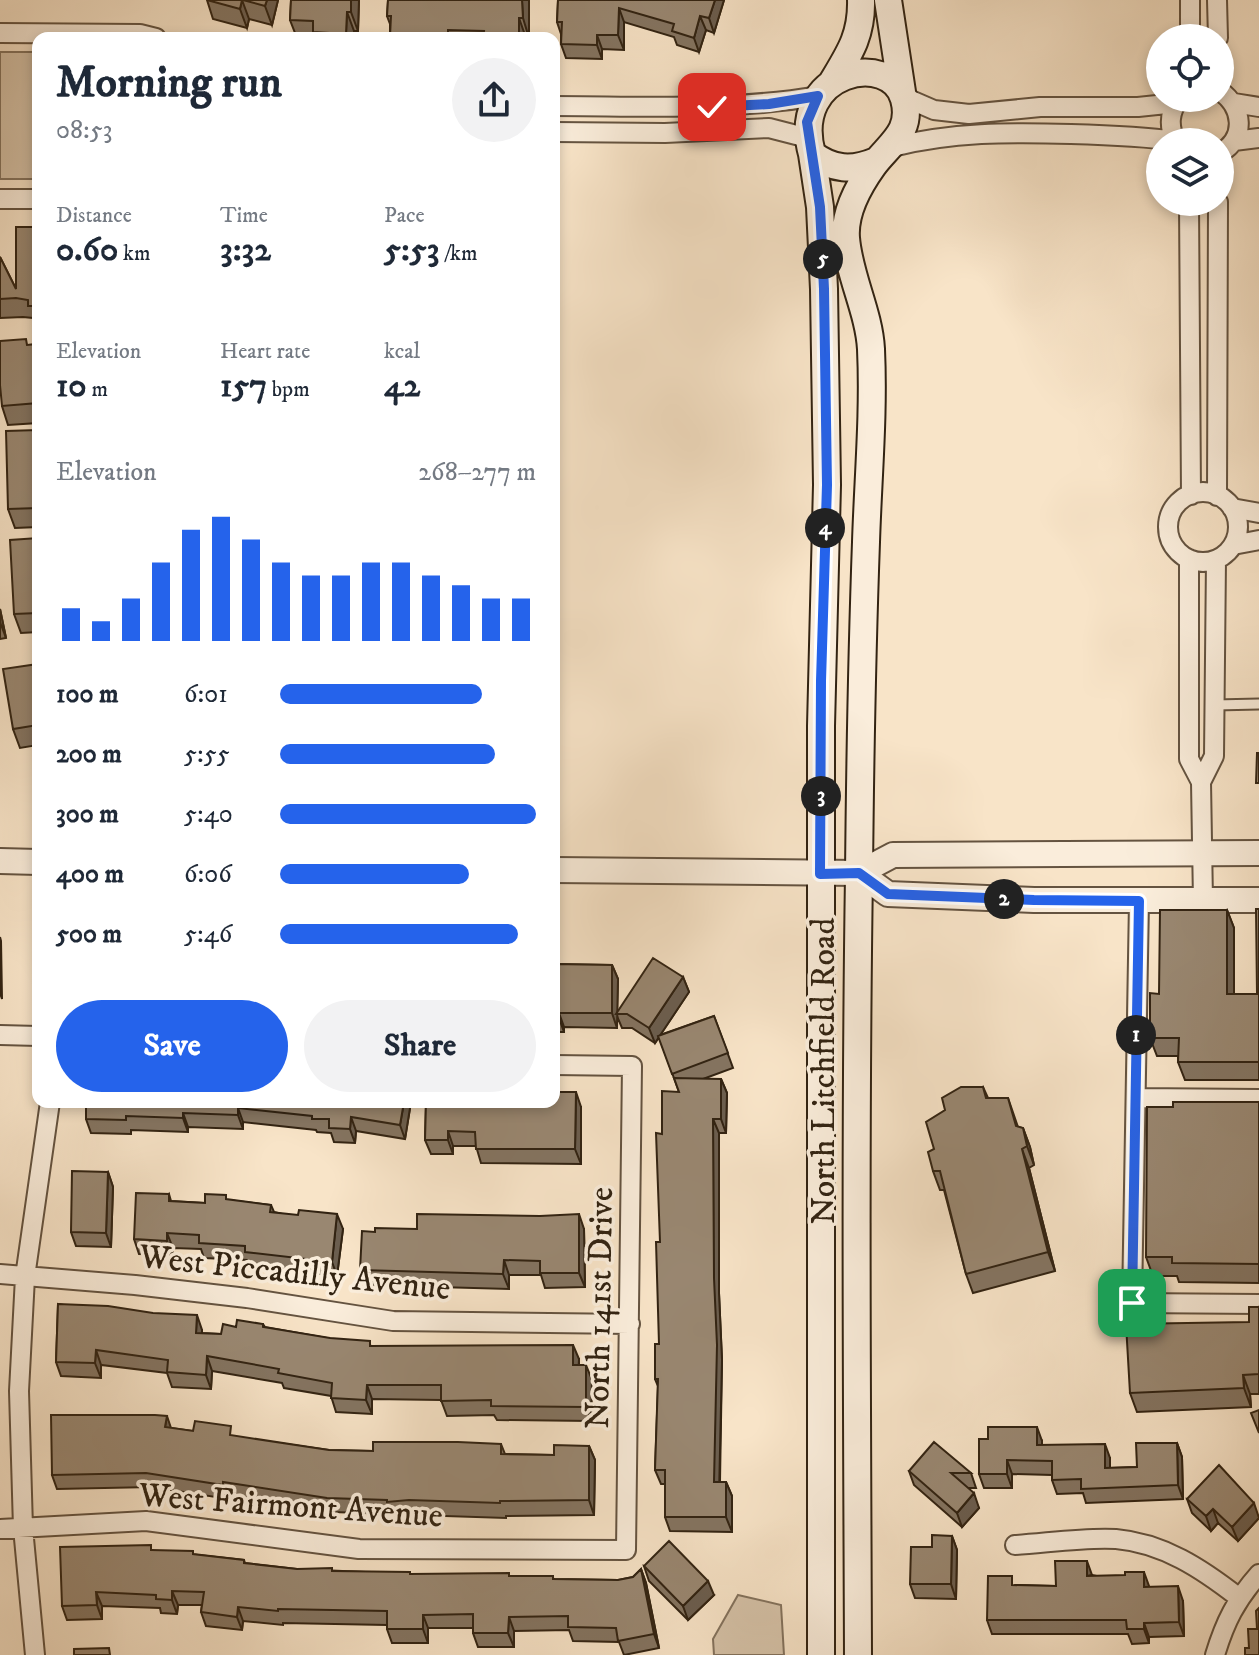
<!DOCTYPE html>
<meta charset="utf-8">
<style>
:root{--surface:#fff;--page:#f2f2f3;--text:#1f2937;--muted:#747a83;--accent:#2563eb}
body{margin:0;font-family:"IM FELL DW Pica",serif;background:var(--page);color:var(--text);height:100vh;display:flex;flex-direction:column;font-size:30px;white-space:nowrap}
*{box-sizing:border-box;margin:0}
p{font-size:26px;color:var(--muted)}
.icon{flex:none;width:44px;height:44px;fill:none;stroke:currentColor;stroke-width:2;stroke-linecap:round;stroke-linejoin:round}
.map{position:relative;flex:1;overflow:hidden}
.drawer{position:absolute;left:32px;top:32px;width:528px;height:1076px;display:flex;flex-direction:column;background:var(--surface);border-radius:16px;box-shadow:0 4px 12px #0003}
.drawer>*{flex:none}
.fabs{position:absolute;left:1146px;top:24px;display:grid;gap:16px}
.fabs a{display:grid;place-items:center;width:88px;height:88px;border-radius:50%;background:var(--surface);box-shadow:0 4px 12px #0003;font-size:40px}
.pin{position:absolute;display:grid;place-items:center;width:68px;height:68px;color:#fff;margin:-34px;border-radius:16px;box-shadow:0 4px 12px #0006}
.km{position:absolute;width:40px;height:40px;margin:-20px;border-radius:50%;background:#222;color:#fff;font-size:22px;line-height:40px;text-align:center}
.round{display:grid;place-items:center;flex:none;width:84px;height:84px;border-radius:42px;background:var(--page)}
.summary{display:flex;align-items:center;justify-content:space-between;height:136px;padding:0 24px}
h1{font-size:44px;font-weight:700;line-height:60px}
.stats{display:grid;grid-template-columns:repeat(3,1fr);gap:12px;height:136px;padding:8px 24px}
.stats div{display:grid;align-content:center}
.stats b{font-size:34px;font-weight:700}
.stats small{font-size:22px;font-weight:400}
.stats p{font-size:22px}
.chart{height:224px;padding:16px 24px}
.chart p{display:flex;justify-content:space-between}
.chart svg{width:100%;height:144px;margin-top:8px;stroke:var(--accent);stroke-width:6}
.button{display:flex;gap:16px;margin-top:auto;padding:16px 24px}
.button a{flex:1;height:92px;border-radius:48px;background:var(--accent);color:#fff;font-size:32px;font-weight:700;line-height:92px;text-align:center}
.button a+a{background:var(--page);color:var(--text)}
ul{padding:0 24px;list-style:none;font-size:26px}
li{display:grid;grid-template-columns:128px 96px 1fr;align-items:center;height:60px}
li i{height:20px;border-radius:10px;background:var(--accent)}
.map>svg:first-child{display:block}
</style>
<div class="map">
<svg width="1259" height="1655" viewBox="0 0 1259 1655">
<rect width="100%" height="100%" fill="#f8e4c8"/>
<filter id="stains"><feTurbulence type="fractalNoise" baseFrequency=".0025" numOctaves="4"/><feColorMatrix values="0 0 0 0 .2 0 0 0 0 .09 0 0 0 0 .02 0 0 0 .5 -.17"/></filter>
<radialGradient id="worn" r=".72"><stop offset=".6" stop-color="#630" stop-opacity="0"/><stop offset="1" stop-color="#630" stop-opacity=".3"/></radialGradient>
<path fill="#d6c3a9" stroke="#84735e" stroke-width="2" d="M0,52h38v127h-38z
M738,1595l43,10 3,50h-70l-1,-16z"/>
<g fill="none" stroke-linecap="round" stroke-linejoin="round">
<defs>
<path id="service" d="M1215,705l44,-1"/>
<path id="minor" d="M1217,0l1,38
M0,33l140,1 16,4
M1190,38v-38
M1220,91c23,16 27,47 0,62
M904,97l30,13 35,4 71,-7h98l38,-4
M1234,103l25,4
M554,106c88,0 177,5 264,-10
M554,132l111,1 104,-5 39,10
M1234,141l25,-3
M1176,142c-8,-16 -7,-30 4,-44
M892,147c60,-15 118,-15 179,-13 35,1 70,2 104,7
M0,199h38
M1189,202l2,293
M1168 527a35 35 0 1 1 70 0a35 35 0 1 1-70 0Z
M1217,496l1,-294
M1232,508l27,5
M1233,545l26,-5
M1189,559v200l12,23 2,119
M1201,782l13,-26 2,-196
M1139,901l-7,402 127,1
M0,1035l38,1
M1136,1098l123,1
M0,1274l135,11 112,13 146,23 237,3
M0,1529l146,-8 213,28 267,1 6,-484 -78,-1
M1015,1545c32,-2 70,-8 101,-6 47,4 86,30 122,58
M35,1655l-12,-127 -4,-137 6,-114 25,-175
M1215,1655c10,-33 21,-55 44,-81"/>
<path id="tertiary" d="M0,861l38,1
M554,870l305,3 34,-18 366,-2
M859,873l29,21 146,6h225"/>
<path id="secondary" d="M888,0l14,92
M831,84c18,-30 31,-48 30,-84
M812,154l8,53 4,82 3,196 -6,241v929
M858,1655c-1,-260 -3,-520 1,-780 1,-111 3,-222 7,-333 2,-64 8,-128 5,-193 -2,-37 -22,-73 -25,-111 -2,-26 12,-51 27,-72 16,-22 40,-34 31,-67 -13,-49 -115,-29 -92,55 21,16 40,17 64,7"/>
</defs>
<use href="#service" stroke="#645340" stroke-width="13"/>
<use href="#minor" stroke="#645340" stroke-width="22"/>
<use href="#tertiary" stroke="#645340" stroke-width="28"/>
<use href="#secondary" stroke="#322312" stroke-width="30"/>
<use href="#service" stroke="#faeddb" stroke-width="9"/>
<use href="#minor" stroke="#faeddb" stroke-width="18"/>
<use href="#tertiary" stroke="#faeddb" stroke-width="24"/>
<use href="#secondary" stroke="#faeddb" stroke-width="26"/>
</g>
<path fill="#847461" stroke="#322312" stroke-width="2" d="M207,0h71l-6,25 -23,-6 -2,9 -34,-9z
M291,0h68l-1,31h-4v7h-57l-7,-18z
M388,0h141v38h-139v-14l-3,-8z
M558,0h166l-10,33 -8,-3 -7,22 -22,-7 -3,-8 -50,-15v28l-22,-1v10l-36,-1 -5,-14v-10l-4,-12z
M38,227v98h-3l-2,-7 -10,-1 -23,1v-61l16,32z
M38,344v79l-30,2 -6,-19 27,-61z
M38,430v97l-23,1 -7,-19z
M38,538v94l-17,1 -7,-19z
M0,609l6,29 -6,1z
M38,664v81l-18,3 -7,-19z
M1259,909v171h-74l-7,-18v-6h-21l-7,-18 9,-44 68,-84 7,18v66h23z
M554,964l58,1 6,14 -1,33 66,-35 6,15 -29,43 54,-19 19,52 -30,11h18l6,14 -1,40h-7v160l3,67 -2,122h6l6,14v36l-62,-1 -5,-14v-33h-4l-6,-14 3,-84 -3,-7 4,-35 3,-210 17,-42 -20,-55 -4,6 -23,-15h-10l-5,-12v12l-53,-1v5h-10z
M983,1087l5,11h20l10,29 5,1 7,19 4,18 -5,3 26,103 -82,22 -7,-19 -22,-84h-4l-7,-19 1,-22z
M86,1102h325l-6,37 -49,-8 -1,12 -21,-1 -3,-9 -14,-1 -1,-2 -73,-8v7l-55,-2v5l-57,-2v4l-40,-1 -5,-14z
M426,1102l155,5v57l-100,-1 -5,-17h-23v8h-22l-6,-14z
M1259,1102v181l-80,-1 -2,-6h-24l-7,-19 27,-150z
M108,1172l5,15 -2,60 -35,-1 -5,-14z
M169,1194l2,7 34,2 23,-3 43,5 3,7 69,17 -6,47 -87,-10 -3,-6 -43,-2 -3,-9 -28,-1 -1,7 -33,-1 -5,-15z
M417,1229h167l1,58 -40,1 -4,-13h-32v14l-143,-4 -6,-15 15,-38z
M58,1304l144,26v3l19,1 15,-7 27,-3 2,3 107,19 207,13v6l13,15 -1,41 -94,-1 -3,-5 -47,1 -6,-16 -69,-1v15l-36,-2 -5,-16 -47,-8 -2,-5 -70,-12 -1,18 -39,-2 -5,-14 -66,-8v13l-40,-2 -5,-14z
M1259,1307v87h-9l1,13 -114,5 -7,-19 119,-71z
M171,1428l158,22 44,1 128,-7 4,10 49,1 35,-9 6,14 -1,55 -88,1v2l-92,-3 -21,1 -1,-2 -60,-2 -103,-15 -1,2 -76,-12 -95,2 -5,-14z
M1042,1441v4l68,13v10l27,-1 40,-24 5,14 1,42 -97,4 -3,-10 -26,1 -5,-14v-5l-40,-1v14h-28l-5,-14z
M909,1471l62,2 5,15h-8l11,20 -17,19 -48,-42z
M1187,1499l72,17v2l-21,23 -20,-18 -7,8 -19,-18z
M952,1536l5,14 -1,49 -41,-1 -5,-14 22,-37z
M152,1550l92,10 1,3 52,6 114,5 100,2 44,3 63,1 15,-3 8,-8 5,14 13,65 -35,7 -5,-13 -46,-1 -4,-11 -55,1v16h-36l-5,-14v-5h-45v15h-36l-5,-14v-4l-104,-2v2l-40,-4 -1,9 -36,-4 -5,-14 1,-7h-24l-1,9 -16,-1 -1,-5 -58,-2v13l-35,1 -5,-14z
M644,1566l70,29 -26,25 -39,-39z
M1092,1575l57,12 34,14 1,35 -35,1v6l-17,1 -4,-10h-136l-5,-14 28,-35 41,1z"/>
<path fill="#6b5e4f" stroke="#322312" stroke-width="2" d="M242,0l7,19 -2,9 -7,-19z
M267,0h11l-6,25 -7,-19z
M351,0h8l-1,31 -7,-19z
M522,0h7v38l-6,-20z
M715,0h9l-10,33 -5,-15z
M619,8l5,14v28l-6,-15z
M347,12l7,19v7h-6l-2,-4z
M700,16l6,14 -7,22 -5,-14z
M519,18l7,20h-7z
M597,35l5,14v10l-5,-14z
M0,609l6,29 -6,-16z
M1227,910l7,18v84l-7,-18z
M0,937l1,4 1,58 -2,-6z
M612,965l6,14 -1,49 -5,-15z
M683,977l6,15 -34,51 -6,-15z
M559,1013l5,14v5l-5,-14z
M721,1079l6,14 -1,40 -5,-14z
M576,1092l5,15v57l-6,-15z
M404,1102h7l-6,37 -5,-14z
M238,1108l5,14v7l-5,-14z
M183,1113l5,14v5l-5,-14z
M351,1117l5,14 -1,12 -5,-14z
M713,1119l6,14v160l3,67 -3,136 -5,-14z
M1023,1128l7,19 4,18 -7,-19z
M448,1131l5,15v8l-5,-14z
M1022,1149l7,19 26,103 -7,-19z
M108,1172l5,15 -2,60 -5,-14z
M337,1214l6,15 -6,47 -5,-14z
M579,1214l5,15 1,58 -6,-14z
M167,1233l6,15 -1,7 -5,-14z
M504,1260l5,15v14l-6,-15z
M197,1315l5,15 -1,17 -5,-14z
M573,1345l6,14 -1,21 -5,-15z
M96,1350l5,15v13l-6,-15z
M207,1356l5,15 -1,18 -5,-14z
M586,1365l6,15 -1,41 -5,-14z
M1243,1375l7,19 1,13 -7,-19z
M367,1385l5,14v15l-6,-14z
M167,1416l5,15 -7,-4z
M1037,1427l5,14v18l-5,-14z
M1177,1443l5,14 1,42 -5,-14z
M1105,1444l5,14v24l-5,-14z
M589,1446l6,14 -1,55 -5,-15z
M1007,1460l5,14v14l-5,-14z
M726,1482l6,14v36l-6,-15z
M974,1493l5,15 -17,19 -5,-14z
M1254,1503l5,15 -21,23 -6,-14z
M1213,1509l5,14 -7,8 -5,-15z
M952,1536l5,14 -1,49 -5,-15z
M1087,1561l5,14 -5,1z
M641,1569l5,14 13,65 -5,-14z
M1144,1572l5,14 1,15 -6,-14z
M708,1581l6,14 -26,25 -5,-14z
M1178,1586l5,15 1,35 -5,-14z
M172,1591l6,14 -1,9 -5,-14z
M96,1592l6,14v13l-5,-14z
M238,1607l5,14 -1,9 -5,-13z
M423,1615l5,13v15l-5,-14z
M509,1617l5,14v16l-6,-14z
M1144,1623l5,14v6l-5,-14z"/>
<path fill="#998771" stroke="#322312" stroke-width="2" d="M207,0h35l-2,9z
M243,0h24l-2,6z
M291,0h60v12h-4l-1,22 -33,-2v-11l-23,-1z
M388,0h134l1,18h-4v20h-36l1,-7 -36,-1v8l-58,-2 1,-20h-4z
M558,0h157l-6,18 -9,-2 -6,22 -22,-7 2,-7 -55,-16 -1,27h-21v10l-36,-1 1,-22h-5z
M16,227h22v79h-10v-6l-12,-2 -16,1v-42l16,32z
M26,339l1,6 11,-1v59l-36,3 -2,-21v-44z
M38,430v78l-30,1 -2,-78z
M38,538v75l-24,1 -4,-74z
M38,664v61l-25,4 -10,-60z
M1257,753h2v30h-3z
M1256,909h3v153h-81l1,-24h-29v-45l9,1 1,-84h67v84h30z
M653,958l30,19 -34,51 -22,-14h-11z
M554,964l58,1v48h-53v5h-5z
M714,1016l14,37 -56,21 -14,-38z
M674,1078l47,1v40h-8l1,159 3,67 -3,137h12v35h-61v-47h-10l3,-91h-3v-35h4l-3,-102h4l-4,-109 6,1v-43l17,1z
M961,1087h22l3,11h22l8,28 7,2 4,18 -5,3 26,103 -82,22 -26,-103h-7l-5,-19 6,-3 -8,-27 19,-12 -3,-12z
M554,1092h22l-1,57h-99l-1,-17 -27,-1v9h-23l1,-38h128z
M86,1102h318l-4,23 -49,-8 -1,12 -21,-1v-9h-17v-3l-74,-8v7l-55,-2v5l-57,-2v4l-40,-1z
M1173,1102h86v162l-87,-1v-6h-26l1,-150h26z
M72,1171l36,1 -2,61 -35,-1z
M136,1193l33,1v7l36,2v-9l21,1v4l45,6 -1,7 28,3 1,-5 38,4 -5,48 -87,-10v-6l-46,-3v-8l-32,-2v8l-33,-2z
M417,1214l123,2 39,-2v59h-39v-12l-36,-1 -1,14 -143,-4 2,-39 13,1v-4l42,1z
M58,1304l50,2 45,7 44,2 -1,18 25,1 2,-10 13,3 1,-7 26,4v3l67,11 40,3v5l203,-1v20h13v42l-95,-1v-6l-50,1v-16h-74l-1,15 -35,-2 1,-15 -54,-10 1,-4 -72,-13 -1,19 -39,-3 1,-12 -72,-10 -1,13 -39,-1z
M1249,1307h10v67l-16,1 1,13 -114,5 -4,-69 123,-2z
M1259,1410v23l-8,-20z
M51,1415h104l12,1 -2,11 28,4 2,-10 36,5 -1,9 99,15 44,1v-9h85l43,2v10l53,1v-10l35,1v54l-89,1v2l-91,-3 -22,2v-2l-60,-2 -104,-16v3l-77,-12 -94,2z
M988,1427h49v18l68,-1v24l32,-1 -1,-24h41l1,42 -97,4v-10l-29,1v-19l-45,-1v14h-28v-35h9z
M934,1442l37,31h-20l23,20 -17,20 -48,-42z
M1219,1465l35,38 -22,24 -19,-18 -7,7 -19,-17z
M932,1535l20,1 -1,48h-41l1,-37h21z
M669,1541l39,40 -25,25 -39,-40z
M151,1545v5l42,1v3l51,6v3l53,6 35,-1v3l78,1v2l99,-1v3h44v3l65,1 15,-3 8,-8 13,65 -36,7 -2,-13 -48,-1v-11l-59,1 -1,16h-35v-19l-50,1v14h-36v-18l-109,-2v2l-40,-4 -1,10 -36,-5 3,-20 -32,-1v9l-16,-1v-4l-60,-3 1,13 -35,1 -2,-59z
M1055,1561h32v15l38,-1v-3h19v15l34,-1 1,36 -35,1v6h-17l-1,-9h-139l1,-44h24v9l44,1z
M1259,1608v47h-14v-7h4l-1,-19h9l-1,-18z
M109,1648l1,7h-36v-6z"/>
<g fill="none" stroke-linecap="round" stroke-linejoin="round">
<defs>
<path id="route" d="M712,107l57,-3 49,-8 -11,26 13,85 4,82 3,196 -6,196 -1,193 39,-1 29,21 146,6 105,1 -7,402"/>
</defs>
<use href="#route" stroke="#fff" stroke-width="16"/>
<use href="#route" stroke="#2563eb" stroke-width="10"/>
</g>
<g text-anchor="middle" stroke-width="7" stroke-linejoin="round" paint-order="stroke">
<g font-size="34" fill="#322312" stroke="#faeddb">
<text transform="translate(822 1071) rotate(-90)" y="12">North Litchfield Road</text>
<text transform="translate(295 1271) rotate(6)" y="12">West Piccadilly Avenue</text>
<text transform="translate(598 1308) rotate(-89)" y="12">North 141st Drive</text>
<text transform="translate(291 1504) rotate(4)" y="12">West Fairmont Avenue</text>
</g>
</g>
<rect width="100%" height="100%" filter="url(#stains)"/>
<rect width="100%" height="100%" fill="url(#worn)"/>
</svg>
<div class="fabs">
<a><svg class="icon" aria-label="locate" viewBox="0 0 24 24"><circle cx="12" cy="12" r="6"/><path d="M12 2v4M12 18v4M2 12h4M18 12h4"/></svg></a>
<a><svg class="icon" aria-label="layers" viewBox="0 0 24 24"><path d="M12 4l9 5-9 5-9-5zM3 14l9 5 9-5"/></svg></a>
</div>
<div class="pin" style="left:1132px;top:1303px;background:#1e9e55"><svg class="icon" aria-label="arrive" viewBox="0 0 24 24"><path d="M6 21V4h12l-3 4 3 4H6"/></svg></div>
<div class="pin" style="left:712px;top:107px;background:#d93025"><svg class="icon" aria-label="check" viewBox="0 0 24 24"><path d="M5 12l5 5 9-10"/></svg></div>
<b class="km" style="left:1136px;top:1035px">1</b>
<b class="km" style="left:1004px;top:899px">2</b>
<b class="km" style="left:821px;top:796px">3</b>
<b class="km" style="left:825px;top:528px">4</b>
<b class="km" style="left:823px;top:259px">5</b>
<section class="drawer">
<div class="summary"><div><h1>Morning run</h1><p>08:53</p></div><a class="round"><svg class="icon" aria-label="share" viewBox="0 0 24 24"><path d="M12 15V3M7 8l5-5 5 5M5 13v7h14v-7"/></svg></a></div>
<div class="stats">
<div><p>Distance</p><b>0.60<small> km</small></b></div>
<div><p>Time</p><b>3:32</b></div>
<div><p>Pace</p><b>5:53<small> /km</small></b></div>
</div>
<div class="stats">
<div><p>Elevation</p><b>10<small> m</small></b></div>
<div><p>Heart rate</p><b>157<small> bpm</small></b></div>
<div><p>kcal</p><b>42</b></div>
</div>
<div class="chart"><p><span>Elevation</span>268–277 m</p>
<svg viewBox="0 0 160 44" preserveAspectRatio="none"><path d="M5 44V34M15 44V38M25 44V31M35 44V20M45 44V10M55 44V6M65 44V13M75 44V20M85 44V24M95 44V24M105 44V20M115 44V20M125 44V24M135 44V27M145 44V31M155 44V31"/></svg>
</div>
<ul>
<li><b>100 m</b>6:01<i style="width:79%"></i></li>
<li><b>200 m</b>5:55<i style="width:84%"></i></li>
<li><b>300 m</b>5:40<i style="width:100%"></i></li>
<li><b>400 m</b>6:06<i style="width:74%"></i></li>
<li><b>500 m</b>5:46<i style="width:93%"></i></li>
</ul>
<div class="button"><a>Save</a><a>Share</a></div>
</section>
</div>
